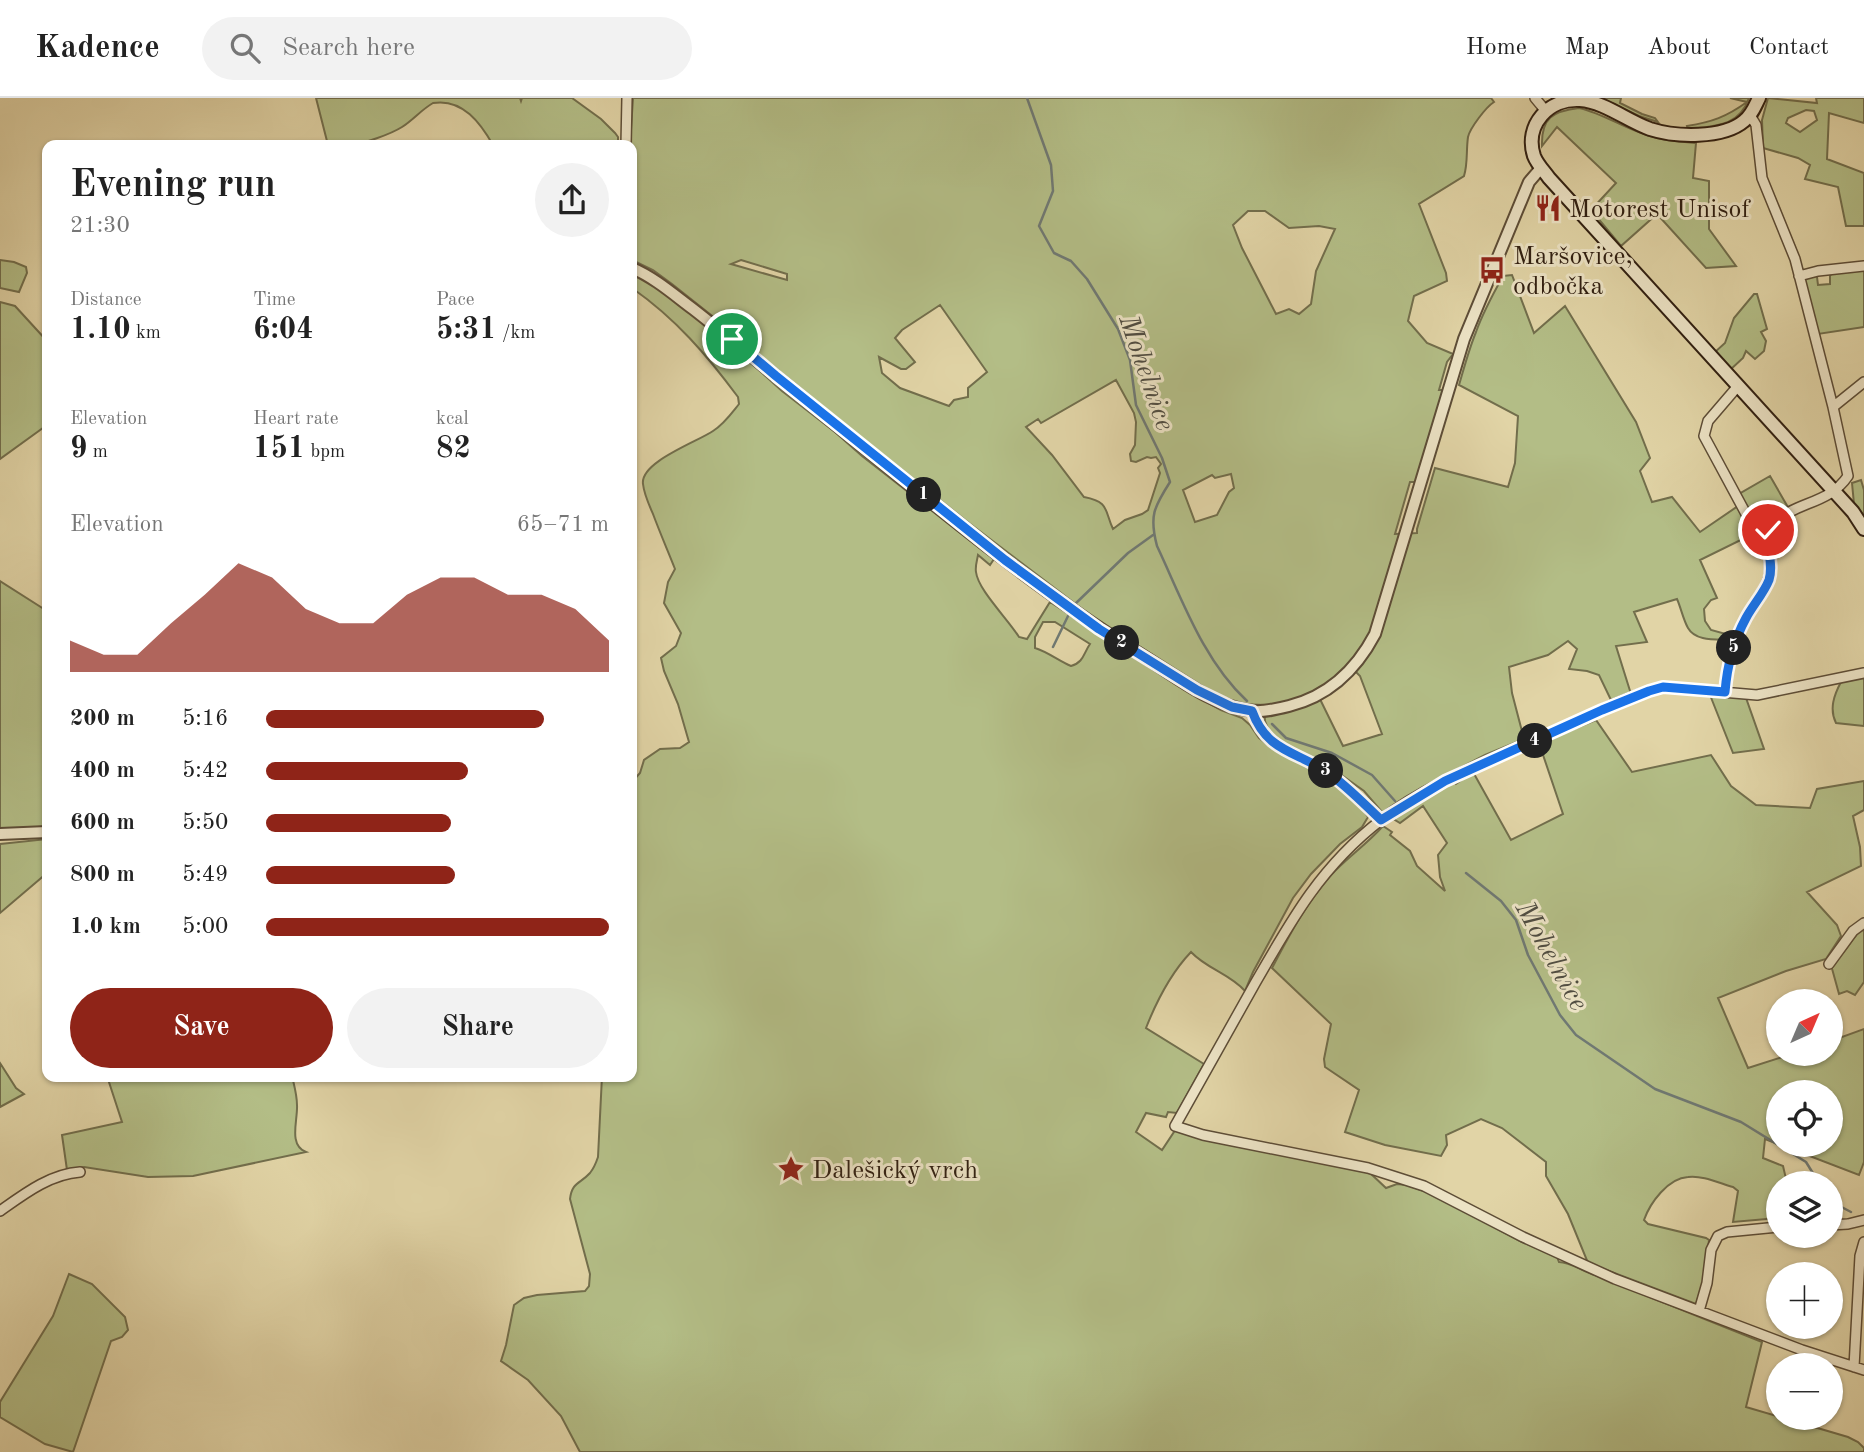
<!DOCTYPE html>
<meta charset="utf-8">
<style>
:root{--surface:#fff;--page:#f2f2f2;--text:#222;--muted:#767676;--line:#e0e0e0;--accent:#8f2418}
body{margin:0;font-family:"Old Standard TT",serif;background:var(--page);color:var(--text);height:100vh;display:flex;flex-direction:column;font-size:26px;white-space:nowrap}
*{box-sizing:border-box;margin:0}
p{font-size:23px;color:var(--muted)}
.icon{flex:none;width:38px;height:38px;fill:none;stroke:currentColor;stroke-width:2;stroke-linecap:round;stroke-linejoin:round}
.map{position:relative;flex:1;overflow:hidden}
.details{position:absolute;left:42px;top:42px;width:595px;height:942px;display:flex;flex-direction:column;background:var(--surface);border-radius:14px;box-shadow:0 2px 5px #0004}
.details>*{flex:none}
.needle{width:46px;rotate:44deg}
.fabs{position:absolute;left:1766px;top:891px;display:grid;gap:14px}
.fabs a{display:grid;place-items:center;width:77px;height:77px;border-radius:50%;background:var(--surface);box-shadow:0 2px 5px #0004;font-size:35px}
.pin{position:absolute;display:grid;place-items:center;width:60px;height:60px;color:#fff;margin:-30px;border:4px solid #fff;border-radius:50%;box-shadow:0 2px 7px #0007}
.km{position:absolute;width:35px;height:35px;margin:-18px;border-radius:50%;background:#222;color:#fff;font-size:19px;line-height:35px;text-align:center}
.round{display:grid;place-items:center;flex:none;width:74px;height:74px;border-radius:37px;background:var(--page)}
.headline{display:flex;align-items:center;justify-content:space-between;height:119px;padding:0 28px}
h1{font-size:38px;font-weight:700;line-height:52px}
.metrics{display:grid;grid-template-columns:repeat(3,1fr);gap:10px;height:119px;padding:7px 28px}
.metrics div{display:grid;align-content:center}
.metrics b{font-size:30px;font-weight:700}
.metrics small{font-size:19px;font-weight:400}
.metrics p{font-size:19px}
.chart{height:196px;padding:14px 28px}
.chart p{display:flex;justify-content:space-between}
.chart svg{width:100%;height:126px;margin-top:7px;fill:var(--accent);opacity:.7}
.primary-button{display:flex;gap:14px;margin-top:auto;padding:14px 28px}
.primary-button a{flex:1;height:80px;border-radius:42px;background:var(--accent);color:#fff;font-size:28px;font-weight:700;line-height:80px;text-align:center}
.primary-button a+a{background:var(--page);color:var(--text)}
ul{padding:0 28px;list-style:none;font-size:23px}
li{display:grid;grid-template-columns:112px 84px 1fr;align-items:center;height:52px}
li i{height:18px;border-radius:9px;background:var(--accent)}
header{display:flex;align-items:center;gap:42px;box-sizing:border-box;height:98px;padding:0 35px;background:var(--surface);border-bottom:2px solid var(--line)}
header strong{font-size:33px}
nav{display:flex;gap:38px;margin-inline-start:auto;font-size:24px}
.search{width:490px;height:63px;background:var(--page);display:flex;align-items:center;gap:18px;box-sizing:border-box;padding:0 24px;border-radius:38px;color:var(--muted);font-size:26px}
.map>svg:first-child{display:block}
</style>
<header>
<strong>Kadence</strong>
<div class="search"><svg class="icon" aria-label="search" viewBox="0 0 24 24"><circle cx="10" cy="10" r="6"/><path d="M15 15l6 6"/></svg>Search here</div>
<nav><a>Home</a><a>Map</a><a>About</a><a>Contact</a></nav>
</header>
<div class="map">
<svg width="1864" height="1354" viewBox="0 0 1864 1354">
<rect width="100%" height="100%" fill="#e1d4a6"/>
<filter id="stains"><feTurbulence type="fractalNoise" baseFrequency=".00286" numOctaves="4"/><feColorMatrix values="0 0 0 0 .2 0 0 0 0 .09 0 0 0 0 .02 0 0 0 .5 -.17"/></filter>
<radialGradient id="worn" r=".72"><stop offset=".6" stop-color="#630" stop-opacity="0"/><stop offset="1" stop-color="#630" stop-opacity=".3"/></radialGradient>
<path fill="#b3bd86" stroke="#726e4c" stroke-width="2" fill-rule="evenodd" d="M316,0h204l1,3 1,-3h50l29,21 14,14 3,4v6l5,2h-130c-12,-21 -30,-47 -60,-42 -12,7 -20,17 -31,24 -11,7 -39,17 -52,18 -7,1 -15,0 -22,0z
M633,0h858l3,4c-8,5 -24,26 -26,35 -2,14 0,26 -4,39l-45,28 27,69 1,8 -33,15 -6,25 19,22 26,11 -6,8 -8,28h4l-27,92h-6l-15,52 22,-1v-4l18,-61 73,19 7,-24 3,-47 -59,-31c5,-17 10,-36 17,-53 7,-20 17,-38 27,-56l9,-1 22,58 31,-27 71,116 14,36 -10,13 12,31 20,-5 28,35 38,-26 13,21 6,5 -57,28 17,38 -6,2 -7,9 1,12 6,9 22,6 -1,4c-15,-1 -36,2 -44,-12 -5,-9 -7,-20 -11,-29l-43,13 13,30 -31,4 15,48 -20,6 -12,-25 -12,-4 -18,-2 8,-20 -9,-8 -20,14 -39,12 3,26 12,46 -39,16 -37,19 8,10 17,-12 38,68 52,-26 -24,-71 57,-23 36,52 79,-17 20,31 25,19 54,3 7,-19 47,-8v29l-11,6 7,31 1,19 -54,26 30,33 4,11 -15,23 -40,12 -68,27 30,70 44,-14h38l1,-13 33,-12v133l-5,13 -78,-30 49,-1v-52h-52v52l-13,-5 -2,19 20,8 4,17h-9v35l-45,4 5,-31 -5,-4c-14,-4 -31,-12 -45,-10 -20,1 -38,26 -44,43l4,4 58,14 3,2 -4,36 -9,28 -108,-41 -20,-49 -22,-38v-14l-44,-34 -21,-9 -35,16 1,10 -6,11 -56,-11 -40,-13 14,-42 -34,-23 -1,-8 7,-35 -59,-56c17,-32 34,-65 59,-93 16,-17 36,-31 52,-49l9,6 -2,3 20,16 7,15 28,25 -5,-14 -2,-22 9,-12 -24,-37 -23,17 -18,-11 -18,-21 -35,-25 -43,-19 -12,-10 -5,-6 -4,-10 -1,-16 -26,-1 -26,-12 -122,-77 -121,-92 -185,-147 -44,-38 -68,-54 -19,-14 -21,-10 -2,-115zM1248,113h17l24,17 30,-2 16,3 -19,42 -5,33 -12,10 -10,-5 -13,5 -34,-66 -9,-23zM741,162l46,14v6l-56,-16zM940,207l47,67 -19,16v9l-14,3 -5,6 -49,-18 -18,-15 -3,-16 22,12h5l9,-7 -20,-24 7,-8zM1116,282l18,33 2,9 -1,23 -5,9 1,7 5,1 11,-5 4,1 5,-1 5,7 -3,4 2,5 -12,37 -6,4 -17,6 -12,9c-9,-19 -3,-27 -29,-32l-32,-42 -26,-28 12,-8 3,4zM1231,376l3,14 -5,4 -12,23 -22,7 -12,-32 29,-15 3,3zM1350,568l10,10 22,58 -39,12 -27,-55z
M1601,0h20l-1,5 22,11 13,4 3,4 -19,-6z
M1730,0h19c-10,29 -34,28 -61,31l-1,-3c25,-4 39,-9 60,-24z
M1768,0l49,5 -1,-5h48v25l-35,-10 -2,46 37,14v53h-18l-8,-39 -33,-8 5,-14 -12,-7 -35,-10 -1,-28zM1806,12l8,1 3,9 -17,12 -14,-9 2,-5z
M1579,10c27,6 50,24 78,30 12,3 26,4 39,5l-3,35 16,3v48l27,37 -30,2 -49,-54 -36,32 -30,-36 25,-27 -59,-56 -15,19c-1,-28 11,-35 37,-38z
M0,162l14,2 12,5 1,6 -8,19 -19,-4z
M1864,172v57l-46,7 -14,-52 2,-4 9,-3 2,2 1,8 12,-1v-8l2,-3z
M632,174l16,7 67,51 67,61 53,41 27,24 132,103 -4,6 -12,-10c-1,6 -3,11 -2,17 2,18 32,47 43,65l8,2 23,-37 149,96 22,12 21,8 8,7 9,13 16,12 42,21 39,28 12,18 -6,10 -22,17 -29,30 -18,24 -40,74 -8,19c-15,-17 -38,-22 -54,-39 -21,22 -34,48 -45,76l58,36 -27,49 -9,-1 -2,5 -20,-4 -10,19 26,18 14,-21 194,44 16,15 11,-4 10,1 28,10 85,46 37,16 2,5c12,0 24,10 36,13l167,67 -16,65 102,30 10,5 6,6v4h-1284l-19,-36 -33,-36 -27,-19 5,-16 8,-40 10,-7 13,-3 48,-4 4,-5 1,-12 -20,-75c2,-17 10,-15 20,-26 4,-5 6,-10 8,-16l4,-81h30v-294l8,-9 4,-13 16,-11 20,-1 9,-6 -11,-38 -14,-33 -3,-13 15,-12 5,-13 -17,-30 4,-21 7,-13c-7,-18 -15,-36 -22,-55 -4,-9 -9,-20 -10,-30 -3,-22 54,-42 70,-53 11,-7 18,-17 26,-27l-1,-7c-32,-43 -62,-78 -106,-109zM1043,524h12l35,22c-7,10 -6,18 -19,22 -12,-5 -23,-14 -36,-18v-11z
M1754,196h3l10,35 -6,3 5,9 -2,10 -9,8 -9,-8 -3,7 -13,12 -15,-18 10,-9 9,-25z
M0,204l15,4 32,35v84l-47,34z
M1770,378l19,33 -22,16 -13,-3 -15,-28z
M1861,382l3,10v28l-10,-14 -2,-21z
M0,483l47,30v216l-47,3z
M1856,578l8,2v48l-28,-3c-7,-14 -2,-28 5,-41z
M1710,597l36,3 18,51 -31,4z
M47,741v34l-47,40v-69z
M1864,829v55l-9,13 -8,-4 -8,3 -8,-29c14,-10 20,-27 33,-38z
M0,965l16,25 8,6 -24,13z
M107,978h185c2,9 5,19 5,29 1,15 -9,40 9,47l-113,24 -45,1 -64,-10 -17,3 -5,-35 60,-13z
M69,1176l23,10 33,33 3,13 -6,7 -11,4 -38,111 -28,-8 -45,-27v-15l53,-86z"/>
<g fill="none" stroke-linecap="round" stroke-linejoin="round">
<path stroke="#707973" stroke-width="2.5" d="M1027,0l24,67 2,26 -14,35 15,27 17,8 16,18 31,50 12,31 6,45 26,53 8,24c-16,25 -21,34 -13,64 25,53 46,114 90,155
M1074,507l54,-52 25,-18
M1053,549l16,-33
M1272,626l14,14 46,15 40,22 23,26
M1466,775l35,28 15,19 12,35 32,60 16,20 79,54 86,33 65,40 13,21
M1830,1103l21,11"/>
<defs>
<path id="minor" d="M1535,0l10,12
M626,47l1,-47
M1799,178l19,-5 46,-5
M1738,288l-30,35 -4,15 48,89 16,5
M1833,309l31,-25
M1864,575l-107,22 -94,-8c-46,12 -89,37 -132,56 -51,22 -106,43 -150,77 -61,47 -91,102 -128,167 -26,46 -52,93 -78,139l28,9 165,33 56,18 99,51 92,42 187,71 62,20
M1725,594c2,-24 9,-50 20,-72 7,-14 20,-28 24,-43 5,-19 -11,-40 7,-56 23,-20 53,-17 72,-45l-15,-69 -38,-148 -33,-81 -6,-53 -6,-10
M1253,613c13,41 43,40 74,61 20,14 36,31 54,48
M1829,866l24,-33 11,-8
M0,1113c24,-17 50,-37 80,-39
M1830,1127l18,-1 16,-4
M1699,1213l8,-28 4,-33 7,-14 9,-4 51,-5
M1854,1269l6,-111 4,-14"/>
<path id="tertiary" d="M632,170c23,10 41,26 61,41 32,25 63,51 94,76 115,93 228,191 353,269 34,21 72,53 113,57 12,1 24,-2 36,-5 40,-10 67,-36 86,-72l89,-295 65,-157 12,-14
M0,736l47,-2"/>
<path id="secondary" d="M1759,0c-4,8 -7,17 -15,23 -21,18 -69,16 -94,8 -23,-8 -45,-27 -70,-29 -31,-2 -56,25 -46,56 3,8 10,15 15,22l304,334 11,17"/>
</defs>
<use href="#minor" stroke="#5d4d37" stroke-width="12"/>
<use href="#tertiary" stroke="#5d4d37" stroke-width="14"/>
<use href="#secondary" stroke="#312012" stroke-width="16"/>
<use href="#minor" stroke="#ece3c5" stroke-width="9"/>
<use href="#tertiary" stroke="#ece3c5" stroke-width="10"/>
<use href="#secondary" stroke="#ece3c5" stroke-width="12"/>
</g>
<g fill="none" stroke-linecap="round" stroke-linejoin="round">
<defs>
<path id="route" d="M732,241l44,37 229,184 94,69 98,61 35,17 20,4c15,41 44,40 75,61 20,14 36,31 54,48l64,-39 157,-71 47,-19 14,-4 62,5c2,-25 9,-52 21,-74 7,-13 18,-25 23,-38 5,-15 -3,-33 -1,-50"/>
</defs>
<use href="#route" stroke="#fff" stroke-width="14"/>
<use href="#route" stroke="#1a73e8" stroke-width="9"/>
</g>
<defs>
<symbol id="restaurant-bare" viewBox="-9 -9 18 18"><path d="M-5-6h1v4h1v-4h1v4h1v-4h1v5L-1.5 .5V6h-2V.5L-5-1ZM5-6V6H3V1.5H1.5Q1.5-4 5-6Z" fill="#8f2418" stroke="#ece3c5" stroke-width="2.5" paint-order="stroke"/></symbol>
<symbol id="bus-bare" viewBox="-9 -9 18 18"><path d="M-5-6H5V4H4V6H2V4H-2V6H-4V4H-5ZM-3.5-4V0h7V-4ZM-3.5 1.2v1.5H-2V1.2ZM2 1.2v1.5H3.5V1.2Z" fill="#8f2418" stroke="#ece3c5" stroke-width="2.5" paint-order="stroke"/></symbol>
<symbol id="sight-bare" viewBox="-9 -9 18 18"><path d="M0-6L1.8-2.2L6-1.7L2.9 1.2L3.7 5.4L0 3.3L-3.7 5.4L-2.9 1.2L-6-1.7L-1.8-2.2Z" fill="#8f2418" stroke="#ece3c5" stroke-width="2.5" paint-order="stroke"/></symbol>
</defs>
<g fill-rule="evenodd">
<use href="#restaurant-bare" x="1529" y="91" width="38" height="38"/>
<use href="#bus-bare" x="1473" y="153" width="38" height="38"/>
<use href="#sight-bare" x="772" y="1052" width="38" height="38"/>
</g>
<g text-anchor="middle" stroke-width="6" stroke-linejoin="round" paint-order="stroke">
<g font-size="26" fill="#312012" stroke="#ece3c5" text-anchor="start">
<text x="1569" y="119">Motorest Unisof</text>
<text x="1513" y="166">Maršovice,<tspan x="1513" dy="30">odbočka</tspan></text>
<text x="812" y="1080">Dalešický vrch</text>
</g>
<g font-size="28" font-style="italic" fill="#504d42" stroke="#ece3c5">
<text transform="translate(1148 274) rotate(71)" y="10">Mohelnice</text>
<text transform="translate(1553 857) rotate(61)" y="10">Mohelnice</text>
</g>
</g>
<rect width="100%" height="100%" filter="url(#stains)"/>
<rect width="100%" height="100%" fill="url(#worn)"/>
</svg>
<div class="fabs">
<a><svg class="needle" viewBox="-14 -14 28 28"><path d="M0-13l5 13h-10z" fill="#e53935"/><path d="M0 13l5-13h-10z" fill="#767676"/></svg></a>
<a><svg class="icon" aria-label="locate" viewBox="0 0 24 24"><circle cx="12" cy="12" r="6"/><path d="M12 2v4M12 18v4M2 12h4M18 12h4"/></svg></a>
<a><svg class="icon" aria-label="layers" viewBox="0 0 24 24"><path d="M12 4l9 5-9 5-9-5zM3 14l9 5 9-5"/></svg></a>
<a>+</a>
<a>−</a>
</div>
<div class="pin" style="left:732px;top:241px;background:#1e9e55"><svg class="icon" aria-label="arrive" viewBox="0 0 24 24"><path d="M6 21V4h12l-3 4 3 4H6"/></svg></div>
<div class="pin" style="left:1768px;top:432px;background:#d93025"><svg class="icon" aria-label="check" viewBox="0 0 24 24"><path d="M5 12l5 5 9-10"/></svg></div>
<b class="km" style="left:924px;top:397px">1</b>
<b class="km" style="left:1122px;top:545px">2</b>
<b class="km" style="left:1326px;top:673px">3</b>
<b class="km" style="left:1535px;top:643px">4</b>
<b class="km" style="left:1734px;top:550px">5</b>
<section class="details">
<div class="headline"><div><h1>Evening run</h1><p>21:30</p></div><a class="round"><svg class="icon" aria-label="share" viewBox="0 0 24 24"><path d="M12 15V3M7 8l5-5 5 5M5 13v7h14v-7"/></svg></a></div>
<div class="metrics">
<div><p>Distance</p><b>1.10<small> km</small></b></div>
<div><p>Time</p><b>6:04</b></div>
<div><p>Pace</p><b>5:31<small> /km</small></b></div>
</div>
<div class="metrics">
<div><p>Elevation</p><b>9<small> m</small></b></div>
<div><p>Heart rate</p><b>151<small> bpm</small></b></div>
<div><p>kcal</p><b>82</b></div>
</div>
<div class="chart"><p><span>Elevation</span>65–71 m</p>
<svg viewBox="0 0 160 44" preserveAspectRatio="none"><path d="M0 44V33L10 38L20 38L30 27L40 17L50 6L60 11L70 22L80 27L90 27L100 17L110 11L120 11L130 17L140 17L150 22L160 33V44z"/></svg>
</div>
<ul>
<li><b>200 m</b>5:16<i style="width:81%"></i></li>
<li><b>400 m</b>5:42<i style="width:59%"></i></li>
<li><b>600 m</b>5:50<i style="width:54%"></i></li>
<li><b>800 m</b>5:49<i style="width:55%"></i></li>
<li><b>1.0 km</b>5:00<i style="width:100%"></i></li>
</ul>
<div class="primary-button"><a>Save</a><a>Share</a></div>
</section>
</div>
